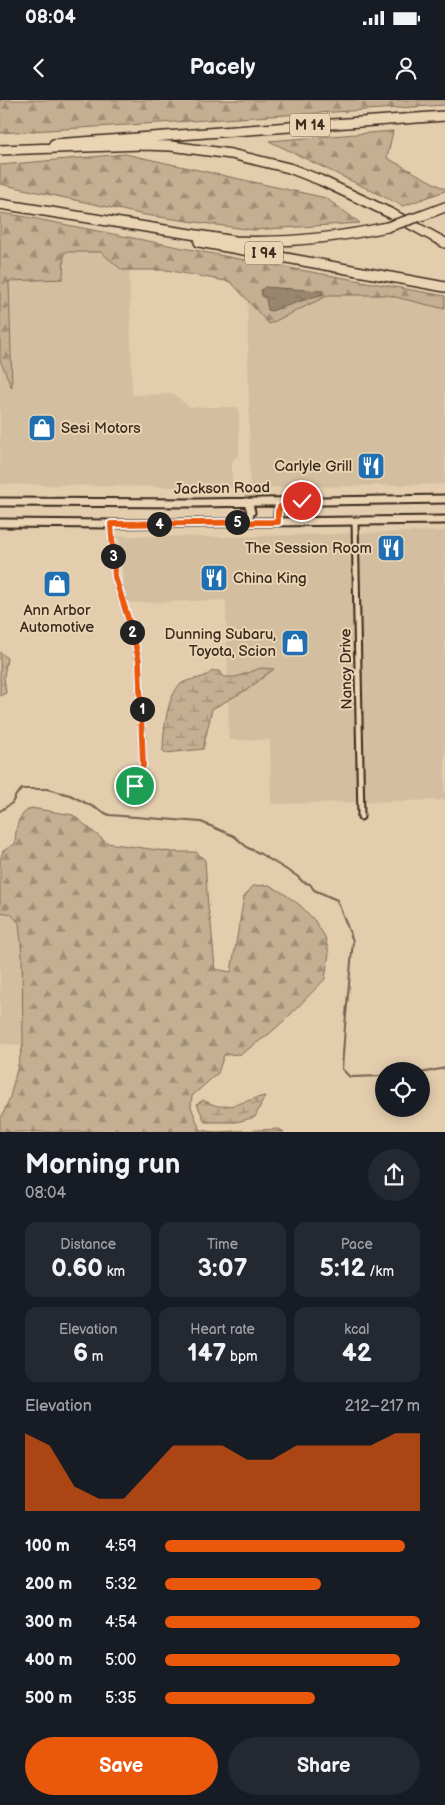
<!DOCTYPE html>
<meta charset="utf-8">
<style>
:root{--surface:#171b24;--page:#242831;--text:#f1f3f6;--muted:#9ea1a6;--accent:#ea580c}
body{margin:0;font-family:"Balsamiq Sans",sans-serif;background:var(--page);color:var(--text);height:100vh;display:flex;flex-direction:column;font-size:19px;white-space:nowrap}
*{box-sizing:border-box;margin:0}
p{font-size:16px;color:var(--muted)}
.icon{flex:none;width:28px;height:28px;fill:none;stroke:currentColor;stroke-width:2;stroke-linecap:round;stroke-linejoin:round}
.map{position:relative;height:1032px;overflow:hidden}
.side{display:flex;flex-direction:column;background:var(--surface);flex:1}
.side>*{flex:none}
.tools{position:absolute;left:375px;top:962px;display:grid;gap:10px}
.tools a{display:grid;place-items:center;width:55px;height:55px;border-radius:50%;background:var(--surface);box-shadow:0 2px 12px #0003;font-size:25px}
.pin{position:absolute;display:grid;place-items:center;width:42px;height:42px;color:#fff;margin:-21px;border:2px solid #fff;border-radius:50%;box-shadow:0 1px 5px #0007}
.km{position:absolute;width:25px;height:25px;margin:-12px;border-radius:50%;background:#222;color:#fff;font-size:14px;line-height:25px;text-align:center}
.round{display:grid;place-items:center;flex:none;width:52px;height:52px;border-radius:26px;background:var(--page)}
.headline{display:flex;align-items:center;justify-content:space-between;height:85px;padding:0 25px}
h1{font-size:28px;font-weight:700;line-height:38px}
.metrics{display:grid;grid-template-columns:repeat(3,1fr);gap:8px;height:85px;padding:5px 25px}
.metrics div{display:grid;align-content:center;border-radius:12px;background:var(--page);text-align:center}
.metrics b{font-size:25px;font-weight:700}
.metrics small{font-size:14px;font-weight:400}
.metrics p{font-size:14px}
.chart{height:140px;padding:10px 25px}
.chart p{display:flex;justify-content:space-between}
.chart svg{width:100%;height:90px;margin-top:5px;fill:var(--accent);opacity:.7}
.button{display:flex;gap:10px;margin-top:auto;padding:10px 25px}
.button a{flex:1;height:58px;border-radius:30px;background:var(--accent);color:#fff;font-size:20px;font-weight:700;line-height:58px;text-align:center}
.button a+a{background:var(--page);color:var(--text)}
ul{padding:0 25px;list-style:none;font-size:16px}
li{display:grid;grid-template-columns:80px 60px 1fr;align-items:center;height:38px}
li i{height:12px;border-radius:6px;background:var(--accent)}
.status{display:flex;justify-content:space-between;align-items:center;height:35px;padding:0 25px;background:var(--surface);direction:ltr}
.status svg{height:14px;fill:currentColor}
header{display:flex;justify-content:space-between;align-items:center;height:65px;padding:0 25px;background:var(--surface);font-size:22px;font-weight:700}
.map>svg:first-child{display:block}
</style>
<div class="status"><b>08:04</b><svg viewBox="0 0 49 12"><path d="M0 12V9h3v3zM5 12V6h3v6zM10 12V3h3v9zM15 12V0h3v12zM26 1h20v11H26zM47 4h2v5h-2z"/></svg></div>
<header><svg class="icon" aria-label="back" viewBox="0 0 24 24"><path d="M15 5l-7 7 7 7"/></svg>Pacely<svg class="icon" aria-label="person" viewBox="0 0 24 24"><circle cx="12" cy="8" r="4"/><path d="M4 21q1-7 8-7t8 7"/></svg></header>
<div class="map">
<svg width="445" height="1033" viewBox="0 0 445 1033">
<defs>
<pattern id="forest-firs" width="22" height="20" patternUnits="userSpaceOnUse" patternTransform="scale(1.25)"><rect width="22" height="20" fill="#c4af93"/><path d="M5 1l3.5 6h-7zM16 11l3.5 6h-7z" fill="#a08f77"/></pattern>
<pattern id="wetland-marsh" width="20" height="14" patternUnits="userSpaceOnUse" patternTransform="scale(1.25)"><rect width="20" height="14" fill="#c4af93"/><path d="M1 5h8M5 5V1M11 12h8M15 12V8" fill="none" stroke="#a08f77"/></pattern>
<pattern id="water-ripples" width="26" height="14" patternUnits="userSpaceOnUse" patternTransform="scale(1.25)"><rect width="26" height="14" fill="#9a866e"/><path d="M2 4q2-2 4 0t4 0M15 11q2-2 4 0t4 0" fill="none" stroke="#7f6e5a"/></pattern>
</defs>
<rect width="100%" height="100%" fill="#e3cdad"/>
<filter id="ink" filterUnits="userSpaceOnUse"><feTurbulence type="fractalNoise" baseFrequency=".02" numOctaves="2"/><feDisplacementMap in="SourceGraphic" scale="10" xChannelSelector="R" yChannelSelector="G"/><feConvolveMatrix kernelMatrix="1 2 1 2 8 2 1 2 1" color-interpolation-filters="sRGB"/></filter>
<g filter="url(#ink)">
<path fill="#d3bea0" d="M63,152h66l3,143 42,-1 15,13h50v47l-7,7v27l-232,-4v-176l9,-28z
M247,173l198,31v180l-195,4z
M445,431v269l-174,4 -1,-64h-41l-3,-140 -98,3 -4,-13 -5,-54 103,1z
M0,812l11,2 8,9 3,32 1,90 -23,-1z"/>
<path fill="url(#forest-firs)" stroke="#806c58" d="M0,0h445v5l-445,28z
M393,31l-6,27 58,31v2l-42,15 -134,-65z
M125,54l201,44 34,25 -107,7 -108,-15 -145,-31v-19z
M0,113l27,4 212,42 206,37v13l-58,-14h-58l-60,29 -38,-42 -65,-12h-44l-21,-18h-37l-1,27 -54,2 3,107 -12,-28z
M31,708l42,7 34,28 65,9h24l9,8 3,48 3,16 4,45 16,3 13,-75 9,-11 16,-1 14,8 18,13 14,15 10,16 4,16 -4,26 -39,40 -18,16 -27,19 -17,1 -6,18 -26,23 -1,11 9,23 14,2 65,-3 5,3h-284v-11l10,-24 13,-52 -1,-90 -3,-32 -8,-9 -11,-2v-52l3,-9 12,-7c1,-15 1,-28 16,-36z"/>
<path fill="url(#wetland-marsh)" stroke="#806c58" d="M0,552l7,6 -3,19 2,16 -6,3z
M261,568l13,1 -26,20 -36,20 -9,40 -37,4 -3,-2c0,-17 4,-61 21,-69 9,-4 21,-3 28,-11h7l4,6h13z
M265,996l-10,21 -18,5h-32l-8,-18 6,-4c4,2 10,5 15,6 16,2 31,-7 47,-10z"/>
<path fill="url(#water-ripples)" stroke="#74614e" d="M265,187l57,4 1,3 -52,17 -3,-1 -2,-11 -4,-3 -1,-6z"/>
<g fill="none" stroke-linecap="round" stroke-linejoin="round">
<path stroke="#74614e" stroke-width="2" d="M0,711l12,-8 4,-8 6,-6h25l23,6 39,20 92,7 33,14 14,12 11,5 38,23 6,6 7,2 4,6 23,10 16,41 -8,85 -3,43 8,8 34,-1
M421,973l24,-5"/>
<defs>
<path id="street" d="M355,421l6,296
M111,424l4,53 18,58 6,26 4,104 -4,15 -4,6"/>
<path id="secondary" d="M0,402l196,1 249,-4
M239,420l10,-4 2,-4 -2,-7 -3,-3
M278,421v-10l2,-4 11,-4
M0,423l111,1 334,-4"/>
<path id="highway" d="M54,44l391,-28
M0,50l142,-5 29,1 60,8 58,14 31,12 72,34 53,29
M0,104l235,37c52,2 101,-3 152,-14
M424,115l21,-8
M199,142l246,45"/>
</defs>
<use href="#street" stroke="#3b2a1e" stroke-width="9"/>
<use href="#secondary" stroke="#3b2a1e" stroke-width="11"/>
<use href="#highway" stroke="#3b2a1e" stroke-width="12"/>
<use href="#street" stroke="#ead4b3" stroke-width="5"/>
<use href="#secondary" stroke="#ead4b3" stroke-width="7"/>
<use href="#highway" stroke="#ead4b3" stroke-width="9"/>
<defs>
<path id="highway-bridge" d="M387,127l37,-12"/>
</defs>
<use href="#highway-bridge" stroke="#3b2a1e" stroke-width="12" stroke-linecap="butt"/>
<use href="#highway-bridge" stroke="#ead4b3" stroke-width="9"/>
</g>
</g>
<g fill="none" stroke-linecap="round" stroke-linejoin="round" filter="url(#ink)">
<defs>
<path id="route" d="M135,686l4,-6 4,-15 -4,-104 -6,-27 -18,-57 -4,-53 167,-2v-11l2,-4 22,-6"/>
</defs>
<use href="#route" stroke="#fff" stroke-width="10"/>
<use href="#route" stroke="#ea580c" stroke-width="6"/>
</g>
<defs>
<symbol id="shop-square" viewBox="-11 -11 22 22"><rect x="-9" y="-9" width="18" height="18" rx="4" fill="#1f6fb2" stroke="#ead4b3"/><path d="M-5-2.5h2.3a2.7 3.5 0 0 1 5.4 0H5L5.5 6h-11ZM-1.5-2.5h3a1.5 2.3 0 0 0-3 0Z" fill="#fff"/></symbol>
<symbol id="restaurant-square" viewBox="-11 -11 22 22"><rect x="-9" y="-9" width="18" height="18" rx="4" fill="#1f6fb2" stroke="#ead4b3"/><path d="M-5-6h1v4h1v-4h1v4h1v-4h1v5L-1.5 .5V6h-2V.5L-5-1ZM5-6V6H3V1.5H1.5Q1.5-4 5-6Z" fill="#fff"/></symbol>
</defs>
<g fill-rule="evenodd">
<use href="#shop-square" x="26" y="312" width="32" height="32"/>
<use href="#restaurant-square" x="355" y="350" width="32" height="32"/>
<use href="#restaurant-square" x="375" y="432" width="32" height="32"/>
<use href="#restaurant-square" x="198" y="462" width="32" height="32"/>
<use href="#shop-square" x="41" y="468" width="32" height="32"/>
<use href="#shop-square" x="279" y="527" width="32" height="32"/>
</g>
<g text-anchor="middle" stroke-width="4" stroke-linejoin="round" paint-order="stroke">
<g fill="#ead4b3" stroke="#705d4b" stroke-width="1">
<rect x="290" y="13.5" width="40" height="23" rx="4"/>
<rect x="245" y="141.5" width="38" height="23" rx="4"/>
</g>
<g font-size="14" font-weight="bold" fill="#3b2a1e">
<text x="310" y="30">M 14</text>
<text x="264" y="158">I 94</text>
</g>
<g font-size="15" fill="#3b2a1e" stroke="#ead4b3" text-anchor="end">
<text x="61" y="333" text-anchor="start">Sesi Motors</text>
<text x="352" y="371">Carlyle Grill</text>
<text x="372" y="453">The Session Room</text>
<text x="233" y="483" text-anchor="start">China King</text>
<text x="57" y="515" text-anchor="middle">Ann Arbor<tspan x="57" dy="17">Automotive</tspan></text>
<text x="276" y="539">Dunning Subaru,<tspan x="276" dy="17">Toyota, Scion</tspan></text>
</g>
<g font-size="15" fill="#3b2a1e" stroke="#ead4b3">
<text transform="translate(222 388) rotate(-1)" y="5">Jackson Road</text>
<text transform="translate(346 569) rotate(-91)" y="5">Nancy Drive</text>
</g>
</g>
</svg>
<div class="tools">
<a><svg class="icon" aria-label="locate" viewBox="0 0 24 24"><circle cx="12" cy="12" r="6"/><path d="M12 2v4M12 18v4M2 12h4M18 12h4"/></svg></a>
</div>
<div class="pin" style="left:135px;top:686px;background:#1e9e55"><svg class="icon" aria-label="arrive" viewBox="0 0 24 24"><path d="M6 21V4h12l-3 4 3 4H6"/></svg></div>
<div class="pin" style="left:302px;top:401px;background:#d93025"><svg class="icon" aria-label="check" viewBox="0 0 24 24"><path d="M5 12l5 5 9-10"/></svg></div>
<b class="km" style="left:142px;top:609px">1</b>
<b class="km" style="left:132px;top:532px">2</b>
<b class="km" style="left:113px;top:456px">3</b>
<b class="km" style="left:159px;top:424px">4</b>
<b class="km" style="left:237px;top:422px">5</b>
</div>
<section class="side">
<div class="headline"><div><h1>Morning run</h1><p>08:04</p></div><a class="round"><svg class="icon" aria-label="share" viewBox="0 0 24 24"><path d="M12 15V3M7 8l5-5 5 5M5 13v7h14v-7"/></svg></a></div>
<div class="metrics">
<div><p>Distance</p><b>0.60<small> km</small></b></div>
<div><p>Time</p><b>3:07</b></div>
<div><p>Pace</p><b>5:12<small> /km</small></b></div>
</div>
<div class="metrics">
<div><p>Elevation</p><b>6<small> m</small></b></div>
<div><p>Heart rate</p><b>147<small> bpm</small></b></div>
<div><p>kcal</p><b>42</b></div>
</div>
<div class="chart"><p><span>Elevation</span>212–217 m</p>
<svg viewBox="0 0 160 44" preserveAspectRatio="none"><path d="M0 44V6L10 12L20 32L30 38L40 38L50 25L60 12L70 12L80 12L90 19L100 19L110 12L120 12L130 12L140 12L150 6L160 6V44z"/></svg>
</div>
<ul>
<li><b>100 m</b>4:59<i style="width:94%"></i></li>
<li><b>200 m</b>5:32<i style="width:61%"></i></li>
<li><b>300 m</b>4:54<i style="width:100%"></i></li>
<li><b>400 m</b>5:00<i style="width:92%"></i></li>
<li><b>500 m</b>5:35<i style="width:59%"></i></li>
</ul>
<div class="button"><a>Save</a><a>Share</a></div>
</section>
